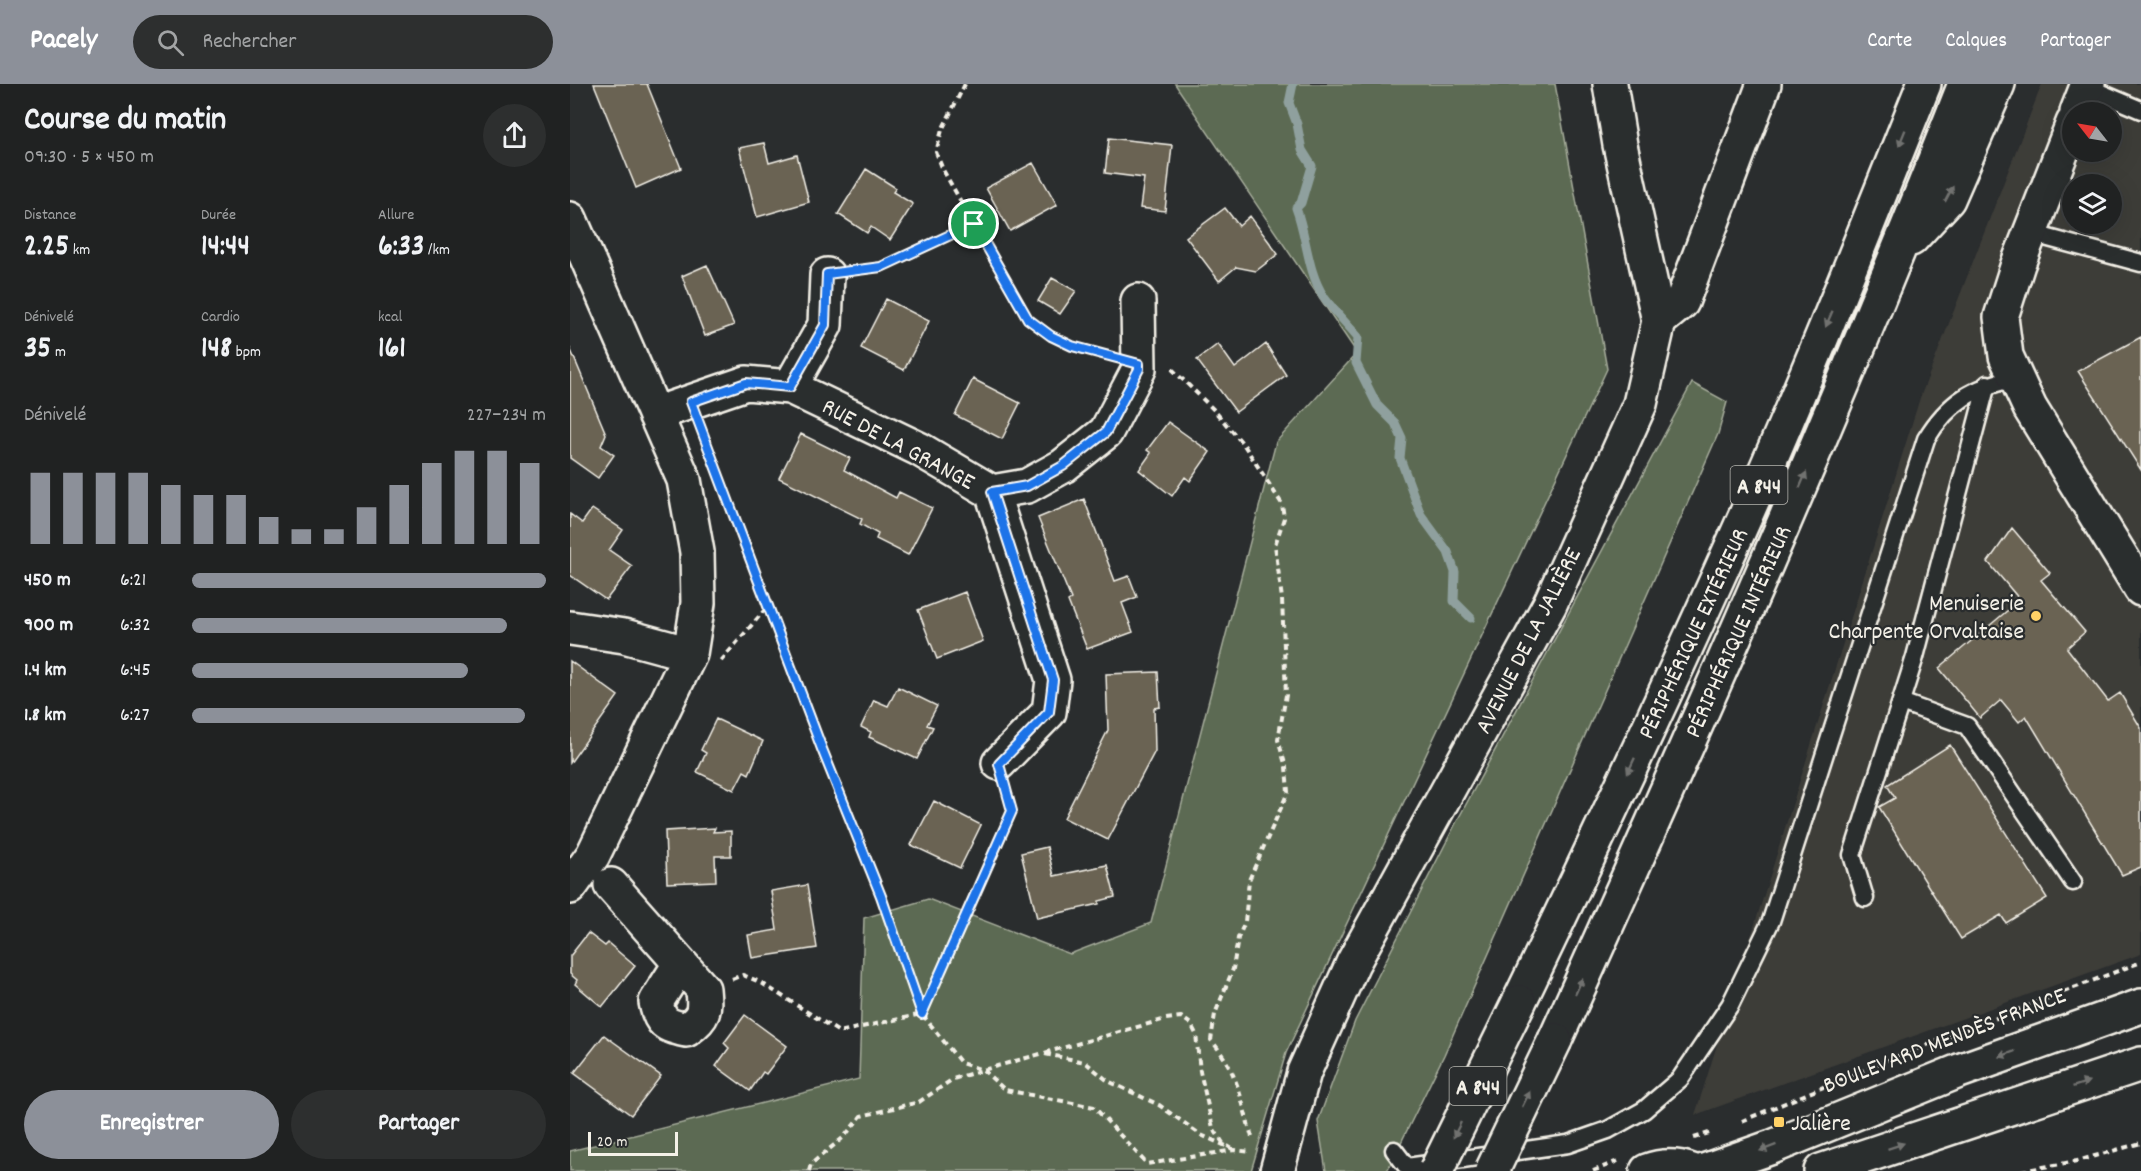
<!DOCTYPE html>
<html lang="fr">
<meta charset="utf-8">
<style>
:root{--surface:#202222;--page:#2d2f2f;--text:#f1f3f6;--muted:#a2a4a5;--line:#3d3f40;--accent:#8c9099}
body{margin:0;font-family:Dekko,sans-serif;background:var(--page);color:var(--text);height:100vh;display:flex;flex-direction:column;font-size:22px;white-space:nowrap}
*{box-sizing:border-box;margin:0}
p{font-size:20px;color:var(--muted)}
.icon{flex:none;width:33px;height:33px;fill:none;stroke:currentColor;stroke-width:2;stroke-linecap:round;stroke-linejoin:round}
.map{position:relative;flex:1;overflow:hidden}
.sheet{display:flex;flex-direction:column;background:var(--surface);width:570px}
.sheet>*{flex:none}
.needle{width:39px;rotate:301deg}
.tools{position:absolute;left:1492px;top:18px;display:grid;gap:12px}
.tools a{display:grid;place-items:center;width:60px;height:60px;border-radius:50%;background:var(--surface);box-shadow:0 6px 24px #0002,0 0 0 2px var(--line);font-size:30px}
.scale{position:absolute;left:18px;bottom:15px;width:90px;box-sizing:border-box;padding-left:6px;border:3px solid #f4f1e8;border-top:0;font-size:16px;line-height:21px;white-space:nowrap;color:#f4f1e8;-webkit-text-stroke:4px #2a2d2e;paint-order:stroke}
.pin{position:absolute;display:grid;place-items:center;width:51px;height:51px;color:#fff;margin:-26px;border:3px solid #fff;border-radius:50%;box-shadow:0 2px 6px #0007}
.round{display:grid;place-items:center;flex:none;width:63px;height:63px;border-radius:32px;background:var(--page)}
.headline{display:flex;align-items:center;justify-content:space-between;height:102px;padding:0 24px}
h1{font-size:33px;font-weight:800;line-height:45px}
.metrics{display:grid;grid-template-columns:repeat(3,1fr);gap:9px;height:102px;padding:6px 24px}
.metrics div{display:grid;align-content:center}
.metrics b{font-size:30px;font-weight:800}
.metrics small{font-size:16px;font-weight:400}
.metrics p{font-size:16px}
.chart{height:168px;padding:12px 24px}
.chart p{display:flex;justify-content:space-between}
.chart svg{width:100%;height:108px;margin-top:6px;stroke:var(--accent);stroke-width:6}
.button{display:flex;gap:12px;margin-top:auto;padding:12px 24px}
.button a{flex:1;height:69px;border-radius:36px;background:var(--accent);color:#fff;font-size:24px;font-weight:800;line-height:69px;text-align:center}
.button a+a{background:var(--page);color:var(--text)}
ul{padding:0 24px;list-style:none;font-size:20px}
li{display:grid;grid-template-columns:96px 72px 1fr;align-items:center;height:45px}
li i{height:15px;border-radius:8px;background:var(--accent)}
header{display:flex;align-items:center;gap:36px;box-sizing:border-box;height:84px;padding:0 30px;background:var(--accent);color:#fff}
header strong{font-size:28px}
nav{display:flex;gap:33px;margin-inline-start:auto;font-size:21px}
.search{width:420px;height:54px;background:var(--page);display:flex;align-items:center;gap:15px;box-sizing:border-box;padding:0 21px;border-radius:33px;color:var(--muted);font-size:22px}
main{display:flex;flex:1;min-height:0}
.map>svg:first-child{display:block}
</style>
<header>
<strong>Pacely</strong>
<div class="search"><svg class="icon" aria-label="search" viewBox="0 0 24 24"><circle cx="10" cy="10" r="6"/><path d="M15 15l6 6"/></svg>Rechercher</div>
<nav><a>Carte</a><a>Calques</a><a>Partager</a></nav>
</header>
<main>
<section class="sheet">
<div class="headline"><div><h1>Course du matin</h1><p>09:30 · 5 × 450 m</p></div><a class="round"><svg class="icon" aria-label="share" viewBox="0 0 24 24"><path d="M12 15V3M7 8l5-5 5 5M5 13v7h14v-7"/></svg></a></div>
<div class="metrics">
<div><p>Distance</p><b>2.25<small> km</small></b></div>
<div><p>Durée</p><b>14:44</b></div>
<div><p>Allure</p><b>6:33<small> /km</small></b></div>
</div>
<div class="metrics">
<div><p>Dénivelé</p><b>35<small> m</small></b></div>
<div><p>Cardio</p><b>148<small> bpm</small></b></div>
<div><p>kcal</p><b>161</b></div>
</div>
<div class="chart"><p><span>Dénivelé</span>227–234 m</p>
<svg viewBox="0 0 160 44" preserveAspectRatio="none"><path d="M5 44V15M15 44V15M25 44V15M35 44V15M45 44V20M55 44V24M65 44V24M75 44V33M85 44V38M95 44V38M105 44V29M115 44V20M125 44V11M135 44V6M145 44V6M155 44V11"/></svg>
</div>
<ul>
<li><b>450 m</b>6:21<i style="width:100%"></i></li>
<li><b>900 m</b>6:32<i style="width:89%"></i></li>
<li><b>1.4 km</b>6:45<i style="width:78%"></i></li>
<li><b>1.8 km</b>6:27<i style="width:94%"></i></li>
</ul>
<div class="button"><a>Enregistrer</a><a>Partager</a></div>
</section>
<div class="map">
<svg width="1571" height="1087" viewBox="0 0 1571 1087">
<rect width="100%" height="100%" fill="#2a2d2e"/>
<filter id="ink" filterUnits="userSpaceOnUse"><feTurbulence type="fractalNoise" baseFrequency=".0167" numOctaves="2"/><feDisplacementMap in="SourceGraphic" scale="12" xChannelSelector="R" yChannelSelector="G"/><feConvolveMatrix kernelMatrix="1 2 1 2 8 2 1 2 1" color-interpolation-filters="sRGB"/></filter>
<g filter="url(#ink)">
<path fill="#3e3d39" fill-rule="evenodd" d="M1472,0h99v870l-446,161 225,-717zM1503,28h39v40h-39zM1503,100h39v40h-39z"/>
<path fill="#5b6a52" stroke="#a8ae9d" stroke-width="1.5" d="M605,0h380l52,285 -321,684 -35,118h-681v-20l289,-72 5,-161 64,-19 142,55 81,-31 125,-481 81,-89z
M1122,299l35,19 -9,32 -274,621 -57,116h-61l-8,-50 37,-100 101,-198z"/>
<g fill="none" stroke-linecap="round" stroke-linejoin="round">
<path stroke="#8fa09e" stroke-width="9" d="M723,0l-4,19 8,21 5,26 10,16 -11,37 -5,5c11,29 11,63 28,89 10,14 23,27 34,40l-2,26 21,42 18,18 7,15 -2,20 21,57 27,37 7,20 -1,29 17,17"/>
</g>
<path fill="#6b6353" stroke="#f4f1e8" stroke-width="1.5" d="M24,0h53l34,84 -45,20z
M539,54l63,7 -7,66 -25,-3 4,-30 -39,-5z
M194,59l5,20 28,-8 12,47 -52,15 -18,-69z
M463,79l24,42 -47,26 -24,-43z
M296,85l30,19 -3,4 20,12 -23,36 -19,-13 -4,6 -29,-19z
M655,124l14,18 11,-10 28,38 -22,17 -20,-4 -17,14 -33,-44z
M137,181l27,60 -29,11 -23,-60z
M482,194l24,13 -16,23 -22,-13z
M316,215l43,22 -25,49 -43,-22z
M1571,253v133l-63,-99z
M648,260l17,24 31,-24 20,31 -50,37 -39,-52z
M0,264l36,86 -5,12 13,9 -16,23 -28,-20z
M403,295l47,24 -18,36 -47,-24z
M598,338l42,30 -20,29 -5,-4 -13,19 -33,-26 12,-17 -4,-3z
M231,350l49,24 -6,12 52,28 3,-6 33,16 -24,47 -32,-16 2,-5 -18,-10 2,-5 -83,-41z
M514,415l31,82 14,-5 8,21 -15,6 11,29 -46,17 -19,-48 3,-2 -33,-81z
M22,425l31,21 -14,20 23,16 -26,34 -36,-25v-61l12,9z
M1442,444l38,45 -9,7 44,52 -18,16 41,53 12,-8 21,35v139l-19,8 -96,-159 -7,6 -18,-22 -21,18 -41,-50 81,-68 -32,-38z
M395,508l18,49 -46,18 -19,-49z
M0,577l48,35 -48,67z
M588,588l2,35 -6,1 1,43 -47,89 -44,-22 44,-88 -2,-56z
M328,603l39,19 -10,19 6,2 -16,32 -48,-22 2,-5 -10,-5 13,-27 14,6z
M146,635l47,22 -14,33 -5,-3 -10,19 -37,-18 9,-19 -5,-3z
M1380,661l97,153 -41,25 -5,-8 -40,24 -82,-132 16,-9 -8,-13z
M364,717l47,24 -21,43 -49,-23z
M145,744l-2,4 18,-1v25h-16l1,25 -49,2 -2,-52z
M477,763l7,29 53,-11 8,32 -16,4v3l-62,14 -16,-65z
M237,801l10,63 -65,10 -4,-23 29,-5 -6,-39z
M18,849l17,13 3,-3 27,23 -33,41 -27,-23 2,-4 -7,-6v-18z
M175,931l42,31 -21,28 -3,-2 -13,19 -34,-25 13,-18 -5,-5z
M34,951l57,41 -30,39 -57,-42z"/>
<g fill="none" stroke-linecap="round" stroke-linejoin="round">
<defs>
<path id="service" d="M1517,3l54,23
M1460,149l111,30
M1331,618l66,24 106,156
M1295,814l-13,-43 63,-198 72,-273
M824,1066l13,17 161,-23 40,-14 36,-20 36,-31 50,-74 41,-84 155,-482c23,-38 48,-52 90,-61"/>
<path id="minor" d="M1507,28l11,-28
M1503,39l-55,141 -17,53 5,39 24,52 111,181
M0,135l114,261 13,72 1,51 -8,51 -97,201 -23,32
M1089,237l23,-19 82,-218
M220,303l35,-62 2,-50
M85,330l91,-31 44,4 129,62 73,43 61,188 -4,32 -50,51
M422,408l35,-6 36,-20 43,-34 33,-63 -1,-68
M0,544l54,8 66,18
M41,801l92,104c2,22 2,28 -17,41 -21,-5 -26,-7 -30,-28l24,-38
M707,1087l27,-99 49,-109 197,-359 90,-200 19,-83 -39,-176 -10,-61"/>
<path id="secondary" d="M1077,1087c16,-6 29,-6 45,0
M1134,1087l68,-24 187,-76 182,-65
M1251,1087l320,-107"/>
<path id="motorway" d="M1341,155l37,-40 50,-115
M949,918c79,-164 156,-328 230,-494 62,-140 118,-282 175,-424
M985,956c143,-316 283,-633 410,-956"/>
</defs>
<use href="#service" stroke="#f4f1e8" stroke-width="21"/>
<use href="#minor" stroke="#f4f1e8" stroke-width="38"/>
<use href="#secondary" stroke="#f4f1e8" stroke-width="38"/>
<use href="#motorway" stroke="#f4f1e8" stroke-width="38"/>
<path stroke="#f4f1e8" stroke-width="4" stroke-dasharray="6 4.5" stroke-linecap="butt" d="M395,0l-23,46 -6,22 7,18 85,149 23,17 22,10 34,9
M288,186l23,-3 93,-43
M602,285l41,40 31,36 38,59 2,14 -9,27 7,54 4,96 -8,45 8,27 2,25 -39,88 -4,42 -7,16 -5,31 -18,45 -4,26c28,33 29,58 41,97
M132,347l12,32
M147,386l105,279 59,147 41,118
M151,577l47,-55
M162,895l11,-4 17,7 79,50 83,-18 39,49 22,7 22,20 89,17 53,57 87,-14 17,2
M353,929l89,-202 -6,-20
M475,970l40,8 23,19 51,24 42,30 25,11
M1172,1037l146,-61 253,-98
M1124,1054l15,-5
M239,1087l2,-7 33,-27 17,-21 58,-14 34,-23 30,-9 183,-51 15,-2 10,7 5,10 4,37 13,57 10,15 11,7
M1023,1087l25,-10
M1451,1087l56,-10 64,-18"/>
<use href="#service" stroke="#2a2d2e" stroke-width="16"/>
<use href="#minor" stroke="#2a2d2e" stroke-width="33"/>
<use href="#secondary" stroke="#2a2d2e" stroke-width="33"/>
<use href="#motorway" stroke="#2a2d2e" stroke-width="33"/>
<defs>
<path id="motorway-bridge" d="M866,1087l83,-169
M922,1087l63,-131"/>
</defs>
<use href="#motorway-bridge" stroke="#f4f1e8" stroke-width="38" stroke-linecap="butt"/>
<use href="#motorway-bridge" stroke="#2a2d2e" stroke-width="33"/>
</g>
<defs><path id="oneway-solid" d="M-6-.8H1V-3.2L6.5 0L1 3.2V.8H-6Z" transform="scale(1.5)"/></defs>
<g fill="#71726f">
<use href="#oneway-solid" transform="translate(1332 54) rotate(112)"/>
<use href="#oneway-solid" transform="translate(1379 110) rotate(-62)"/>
<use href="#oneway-solid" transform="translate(1259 235) rotate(113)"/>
<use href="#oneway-solid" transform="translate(1233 396) rotate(-67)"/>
<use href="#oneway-solid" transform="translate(1061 682) rotate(115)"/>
<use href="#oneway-solid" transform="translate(1009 902) rotate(-66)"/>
<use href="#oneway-solid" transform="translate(1437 970) rotate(160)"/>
<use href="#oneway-solid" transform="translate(1511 1000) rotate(-19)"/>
<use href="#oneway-solid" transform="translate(956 1015) rotate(-64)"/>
<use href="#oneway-solid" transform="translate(887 1046) rotate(116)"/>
<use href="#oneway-solid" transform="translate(1326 1062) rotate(-19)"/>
<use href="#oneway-solid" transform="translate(1198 1064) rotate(160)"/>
</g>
</g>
<g fill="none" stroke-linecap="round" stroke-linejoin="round" filter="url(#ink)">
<defs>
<path id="route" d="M404,140l54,95 23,17 21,10 67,18v5l-33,63 -43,34 -36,20 -35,6 61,188 -4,32 -50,52 13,47 -90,203 -41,-118 -59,-147 -131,-347 55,-19 44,4 35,-62 2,-51 54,-7z"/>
</defs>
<use href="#route" stroke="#fff" stroke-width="12"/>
<use href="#route" stroke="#1a73e8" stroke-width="8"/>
</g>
<g fill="#ffd166" stroke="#2a2d2e" stroke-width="2">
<circle cx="1466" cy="532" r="6"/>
<rect x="1203" y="1032" width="12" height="12" rx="3"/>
</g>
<g text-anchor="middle" stroke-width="4.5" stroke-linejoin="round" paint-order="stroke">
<g fill="#2a2d2e" stroke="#b7b6b0" stroke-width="1.5">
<rect x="1160.5" y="382" width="57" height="38" rx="4.5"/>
<rect x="879.5" y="983" width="57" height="38" rx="4.5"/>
</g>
<g font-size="22" font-weight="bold" fill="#f4f1e8">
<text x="1189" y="409">A 844</text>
<text x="908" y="1010">A 844</text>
</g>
<g font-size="24" fill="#f4f1e8" stroke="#2a2d2e">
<text transform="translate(329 359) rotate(28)" y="8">RUE DE LA GRANGE</text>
<text transform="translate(1167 547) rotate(-66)" y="8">PÉRIPHÉRIQUE INTÉRIEUR</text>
<text transform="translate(1122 549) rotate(-65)" y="8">PÉRIPHÉRIQUE EXTÉRIEUR</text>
<text transform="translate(957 556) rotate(-63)" y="8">AVENUE DE LA JALIÈRE</text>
<text transform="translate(1374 955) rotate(-21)" y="8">BOULEVARD MENDÈS FRANCE</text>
</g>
<g font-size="24" fill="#f4f1e8" stroke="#2a2d2e" text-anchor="end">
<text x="1454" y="526">Menuiserie<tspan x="1454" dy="28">Charpente Orvaltaise</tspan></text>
<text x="1221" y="1046" text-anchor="start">Jalière</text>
</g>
</g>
</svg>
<div class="tools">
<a><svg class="needle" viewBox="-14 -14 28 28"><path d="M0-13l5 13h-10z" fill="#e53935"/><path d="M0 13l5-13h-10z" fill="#a2a4a5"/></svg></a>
<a><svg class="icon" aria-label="layers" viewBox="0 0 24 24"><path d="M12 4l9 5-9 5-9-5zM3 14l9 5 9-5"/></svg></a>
</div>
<div class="scale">20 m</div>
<div class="pin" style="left:404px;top:140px;background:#1e9e55"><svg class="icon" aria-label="arrive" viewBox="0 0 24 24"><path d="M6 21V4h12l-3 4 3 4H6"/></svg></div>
</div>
</main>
